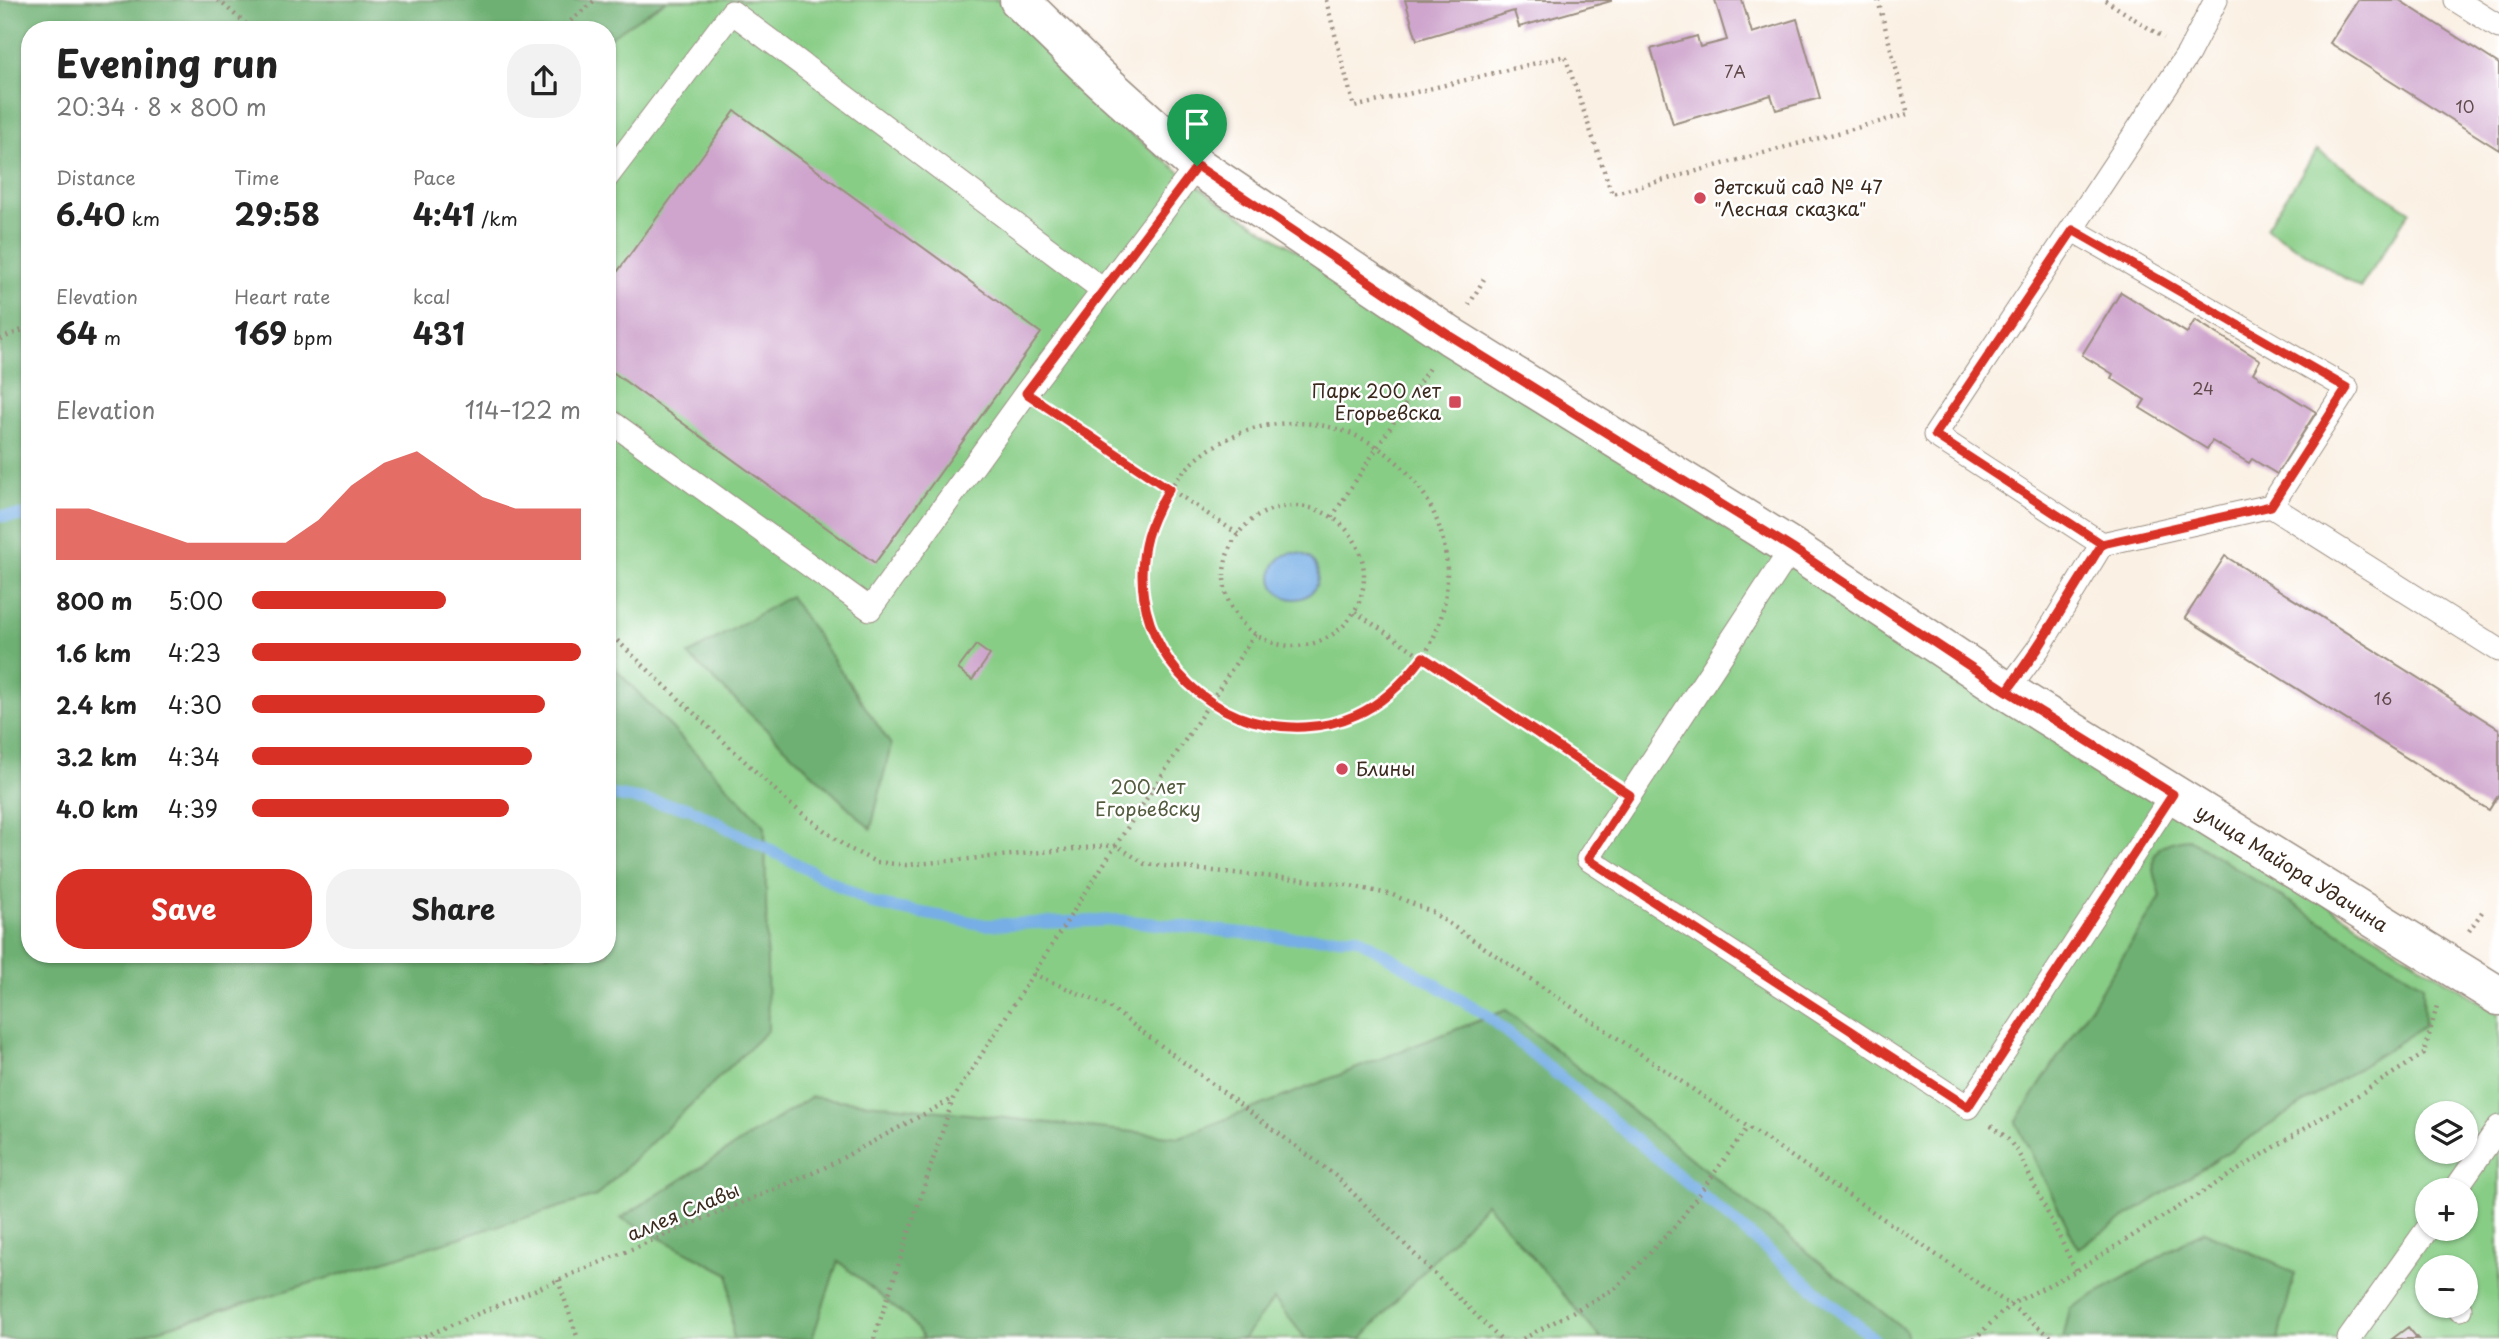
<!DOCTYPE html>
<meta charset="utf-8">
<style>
:root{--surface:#fff;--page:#f2f2f2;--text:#222;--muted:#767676;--accent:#d93025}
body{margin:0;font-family:"Playpen Sans",sans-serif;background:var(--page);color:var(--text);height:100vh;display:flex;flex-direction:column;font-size:26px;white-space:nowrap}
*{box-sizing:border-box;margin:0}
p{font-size:23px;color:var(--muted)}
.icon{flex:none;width:38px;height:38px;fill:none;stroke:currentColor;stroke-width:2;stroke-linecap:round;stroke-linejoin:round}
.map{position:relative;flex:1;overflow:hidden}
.drawer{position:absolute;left:21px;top:21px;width:595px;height:942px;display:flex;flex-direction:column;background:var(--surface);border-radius:28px;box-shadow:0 2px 5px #0004}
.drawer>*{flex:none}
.buttons{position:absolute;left:2415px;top:1101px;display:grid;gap:14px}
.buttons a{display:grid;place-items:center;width:63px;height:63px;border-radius:50%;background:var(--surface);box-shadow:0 2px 5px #0004;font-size:35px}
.pin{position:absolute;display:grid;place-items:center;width:60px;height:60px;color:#fff;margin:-72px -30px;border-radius:50% 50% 50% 0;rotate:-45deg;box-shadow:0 0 7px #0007}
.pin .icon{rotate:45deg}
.round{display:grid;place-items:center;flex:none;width:74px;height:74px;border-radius:28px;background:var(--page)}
.head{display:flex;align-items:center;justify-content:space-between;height:119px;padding:0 35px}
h1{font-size:38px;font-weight:700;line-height:52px}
.stats{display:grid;grid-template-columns:repeat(3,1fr);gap:10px;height:119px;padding:7px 35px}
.stats div{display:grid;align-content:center}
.stats b{font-size:30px;font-weight:700}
.stats small{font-size:19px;font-weight:400}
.stats p{font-size:19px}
.chart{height:196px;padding:14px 35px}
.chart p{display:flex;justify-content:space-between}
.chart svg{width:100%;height:126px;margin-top:7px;fill:var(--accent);opacity:.7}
.action{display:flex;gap:14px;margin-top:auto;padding:14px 35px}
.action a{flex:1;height:80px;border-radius:28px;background:var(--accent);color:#fff;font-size:28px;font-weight:700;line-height:80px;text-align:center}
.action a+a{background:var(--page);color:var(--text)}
ul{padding:0 35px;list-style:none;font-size:23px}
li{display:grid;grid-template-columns:112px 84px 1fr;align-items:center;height:52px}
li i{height:18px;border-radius:9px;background:var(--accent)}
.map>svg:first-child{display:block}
</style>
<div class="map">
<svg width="2499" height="1339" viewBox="0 0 2499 1339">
<rect width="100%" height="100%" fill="#fff"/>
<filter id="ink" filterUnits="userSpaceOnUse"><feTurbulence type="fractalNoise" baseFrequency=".0143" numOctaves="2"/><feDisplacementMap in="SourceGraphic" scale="14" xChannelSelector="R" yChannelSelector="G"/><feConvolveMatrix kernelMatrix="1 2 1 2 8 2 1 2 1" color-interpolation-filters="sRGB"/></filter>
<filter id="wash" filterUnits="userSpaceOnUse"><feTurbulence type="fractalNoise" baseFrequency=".00686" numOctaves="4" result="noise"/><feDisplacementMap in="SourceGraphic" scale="28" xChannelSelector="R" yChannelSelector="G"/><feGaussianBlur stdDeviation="1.57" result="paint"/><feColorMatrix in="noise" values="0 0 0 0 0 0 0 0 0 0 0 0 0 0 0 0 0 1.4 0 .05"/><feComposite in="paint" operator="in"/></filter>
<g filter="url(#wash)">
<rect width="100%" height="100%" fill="#faf0e3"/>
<path fill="#88cd86" stroke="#627c52" stroke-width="2" fill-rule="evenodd" d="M0,0h998l104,112 115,88 1282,814v325h-2499zM30,30h577v924h-577zM2427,1113h39v39h-39zM2427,1190h39v38h-39zM2427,1267h39v39h-39z
M2317,150l93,61 -50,77 -94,-60z"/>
<path fill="#6eb073" stroke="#546d48" stroke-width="2" d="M0,0h667l-60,39v-9h-577v924h577v-294l158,166 3,204 -172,166 -468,143h-128z
M790,596l101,149 -20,84 -183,-174z
M2189,839l234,146 1,41 -346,222 -62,-126 145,-225c-9,-33 -19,-54 28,-58z
M1506,1010l400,321 2,8h-307l-115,-136 -125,136h-55l-32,-40 -31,40h-319l-12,-17 -74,-61 -26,78h-79l-4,-65 -108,-56 190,-121 369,40z
M2204,1231l91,42 -17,66h-215l7,-30z"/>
<path fill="#76aee5" stroke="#586c82" stroke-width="2" d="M1272 576a23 23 0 1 1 46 0a23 23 0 1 1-46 0Z"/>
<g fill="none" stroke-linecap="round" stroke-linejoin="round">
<path stroke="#76aee5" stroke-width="12" d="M0,516h30
M607,794l82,14 185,96 112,21 133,-5 171,18 66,-1 129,77 389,325"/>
</g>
<g id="blocks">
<path fill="#cfa5cd" d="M1405,0h206v1l-92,26 -5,-16 -97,29z
M1715,0h27l10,33 45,-14 23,79 -44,12 -5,-15 -98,29 -22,-75 46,-13 3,11 27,-7z
M2358,0h41l100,64v86l-169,-107z
M735,111l306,222 -166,230 -268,-195v-82z
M2121,292l66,41 8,-13 65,40 -7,13 63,39 -39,62 -25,-15 -3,4 -37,-22 -5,8 -67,-41 5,-8 -34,-22 2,-4 -31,-19z
M2225,556l274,173v65l-10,16 -304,-192z
M976,645l14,10 -18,25 -14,-11z
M2408,1327l10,12h-26z"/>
</g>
</g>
<g filter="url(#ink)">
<use href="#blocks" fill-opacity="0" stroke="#9a8d80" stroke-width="2"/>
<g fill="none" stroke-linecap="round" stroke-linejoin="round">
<defs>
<path id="service" d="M2456,0l43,27
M607,177l125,-165 371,278
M2073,230l274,158 -76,118
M607,419l263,190 156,-216 171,-227
M2102,544l169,-38 228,144
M1792,548l-204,311 380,248 205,-313
M2007,691l31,-42 64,-105 -167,-109 253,-381 28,-54
M2455,1190l44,-63
M2458,1306l2,3
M2349,1339l79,-111"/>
<path id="minor" d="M1019,0l78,76 100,90 253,170 342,212 215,143 492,305"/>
</defs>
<use href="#service" stroke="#9a8d80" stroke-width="25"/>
<use href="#minor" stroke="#9a8d80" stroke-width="41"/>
<path stroke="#9a8d80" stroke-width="4.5" stroke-dasharray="2 5" stroke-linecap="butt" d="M218,0l35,30
M1326,0l28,107 211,-51 47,138 296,-80 -30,-114
M2105,0l59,38
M560,30l35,-30
M1469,305l15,-26
M0,339l30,-12
M1050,409l188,125
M1143 575a152 152 0 1 1 304 0a152 152 0 1 1-304 0Z
M1224 576a70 70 0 1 1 140 0a70 70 0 1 1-140 0Z
M1332,517l97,-149
M1355,612l250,166
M607,631l183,173 56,43 30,15 30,3 210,-20 29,19 197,20 51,11 39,17 578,393 44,34
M2469,931l13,-19
M1033,974l75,32 229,171 163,162
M1991,1125l16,13 11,14 58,119
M558,1280l20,59
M418,1339l404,-170 130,-70
M874,1339l79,-240 163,-254 139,-211
M1523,1339l93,-51 61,-64 71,-97
M1974,1339l36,-34 66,-34 348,-217 14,-52"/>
<use href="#service" stroke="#fff" stroke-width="23"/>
<use href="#minor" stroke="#fff" stroke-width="38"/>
</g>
</g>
<g fill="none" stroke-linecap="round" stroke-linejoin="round" filter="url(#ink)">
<defs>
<path id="route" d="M1197,166l-171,227 143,96c-9,15 -17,30 -22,48 -21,79 27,161 105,184 33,9 71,9 104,-6 28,-12 49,-34 67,-58l207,138 -42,64 380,248 205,-313 -166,-103 31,-42 64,-105 169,-38 76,-118 -274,-158 -138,205 167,109c-31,50 -61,99 -95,147l-215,-143 -342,-212 -253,-170"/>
</defs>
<use href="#route" stroke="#fff" stroke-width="14"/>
<use href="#route" stroke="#d93025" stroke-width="9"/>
</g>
<g fill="#d1495b" stroke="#fff" stroke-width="2.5">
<circle cx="1700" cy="198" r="7"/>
<rect x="1448" y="395" width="14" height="14" rx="3.5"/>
<circle cx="1342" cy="769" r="7"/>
</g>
<g text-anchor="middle" stroke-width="5" stroke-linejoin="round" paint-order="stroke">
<g font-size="16" fill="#60494a">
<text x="1735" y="78">7А</text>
<text x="2465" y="113">10</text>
<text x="2203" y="395">24</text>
<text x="2383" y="705">16</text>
</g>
<g font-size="19" fill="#3b2a1e" stroke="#fff" text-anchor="start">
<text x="1714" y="194">детский сад № 47<tspan x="1714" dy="22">"Лесная сказка"</tspan></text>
<text x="1441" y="398" text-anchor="end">Парк 200 лет<tspan x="1441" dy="22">Егорьевска</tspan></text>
<text x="1356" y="776">Блины</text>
</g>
<g font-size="19" fill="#525b3d" stroke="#fff">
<text x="1148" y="794">200 лет<tspan x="1148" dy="22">Егорьевску</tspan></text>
</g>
<g font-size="19" fill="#3b2a1e" stroke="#fff">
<text transform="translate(2292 868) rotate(32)" y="7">улица Майора Удачина</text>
<text transform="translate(683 1212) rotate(-23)" y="7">аллея Славы</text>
</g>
</g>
</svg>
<div class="buttons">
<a><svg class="icon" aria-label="layers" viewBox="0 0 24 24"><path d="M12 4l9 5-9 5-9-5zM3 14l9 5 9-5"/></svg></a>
<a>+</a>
<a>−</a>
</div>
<div class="pin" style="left:1197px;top:166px;background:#1e9e55"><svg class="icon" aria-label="arrive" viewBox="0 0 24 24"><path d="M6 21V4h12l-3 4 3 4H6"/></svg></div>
<section class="drawer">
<div class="head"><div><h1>Evening run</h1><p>20:34 · 8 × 800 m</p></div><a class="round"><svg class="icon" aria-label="share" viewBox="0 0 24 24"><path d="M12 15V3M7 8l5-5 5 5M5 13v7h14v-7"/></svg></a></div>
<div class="stats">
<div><p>Distance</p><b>6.40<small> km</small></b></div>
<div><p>Time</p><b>29:58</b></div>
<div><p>Pace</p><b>4:41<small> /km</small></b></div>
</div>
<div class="stats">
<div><p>Elevation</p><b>64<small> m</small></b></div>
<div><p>Heart rate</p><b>169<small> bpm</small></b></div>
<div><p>kcal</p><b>431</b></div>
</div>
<div class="chart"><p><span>Elevation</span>114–122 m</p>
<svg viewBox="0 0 160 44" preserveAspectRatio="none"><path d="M0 44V26L10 26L20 30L30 34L40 38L50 38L60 38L70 38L80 30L90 18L100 10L110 6L120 14L130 22L140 26L150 26L160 26V44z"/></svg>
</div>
<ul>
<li><b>800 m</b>5:00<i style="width:59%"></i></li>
<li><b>1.6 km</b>4:23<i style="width:100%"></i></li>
<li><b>2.4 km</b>4:30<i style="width:89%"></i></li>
<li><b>3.2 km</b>4:34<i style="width:85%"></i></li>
<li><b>4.0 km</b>4:39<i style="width:78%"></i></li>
</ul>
<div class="action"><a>Save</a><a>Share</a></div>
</section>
</div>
